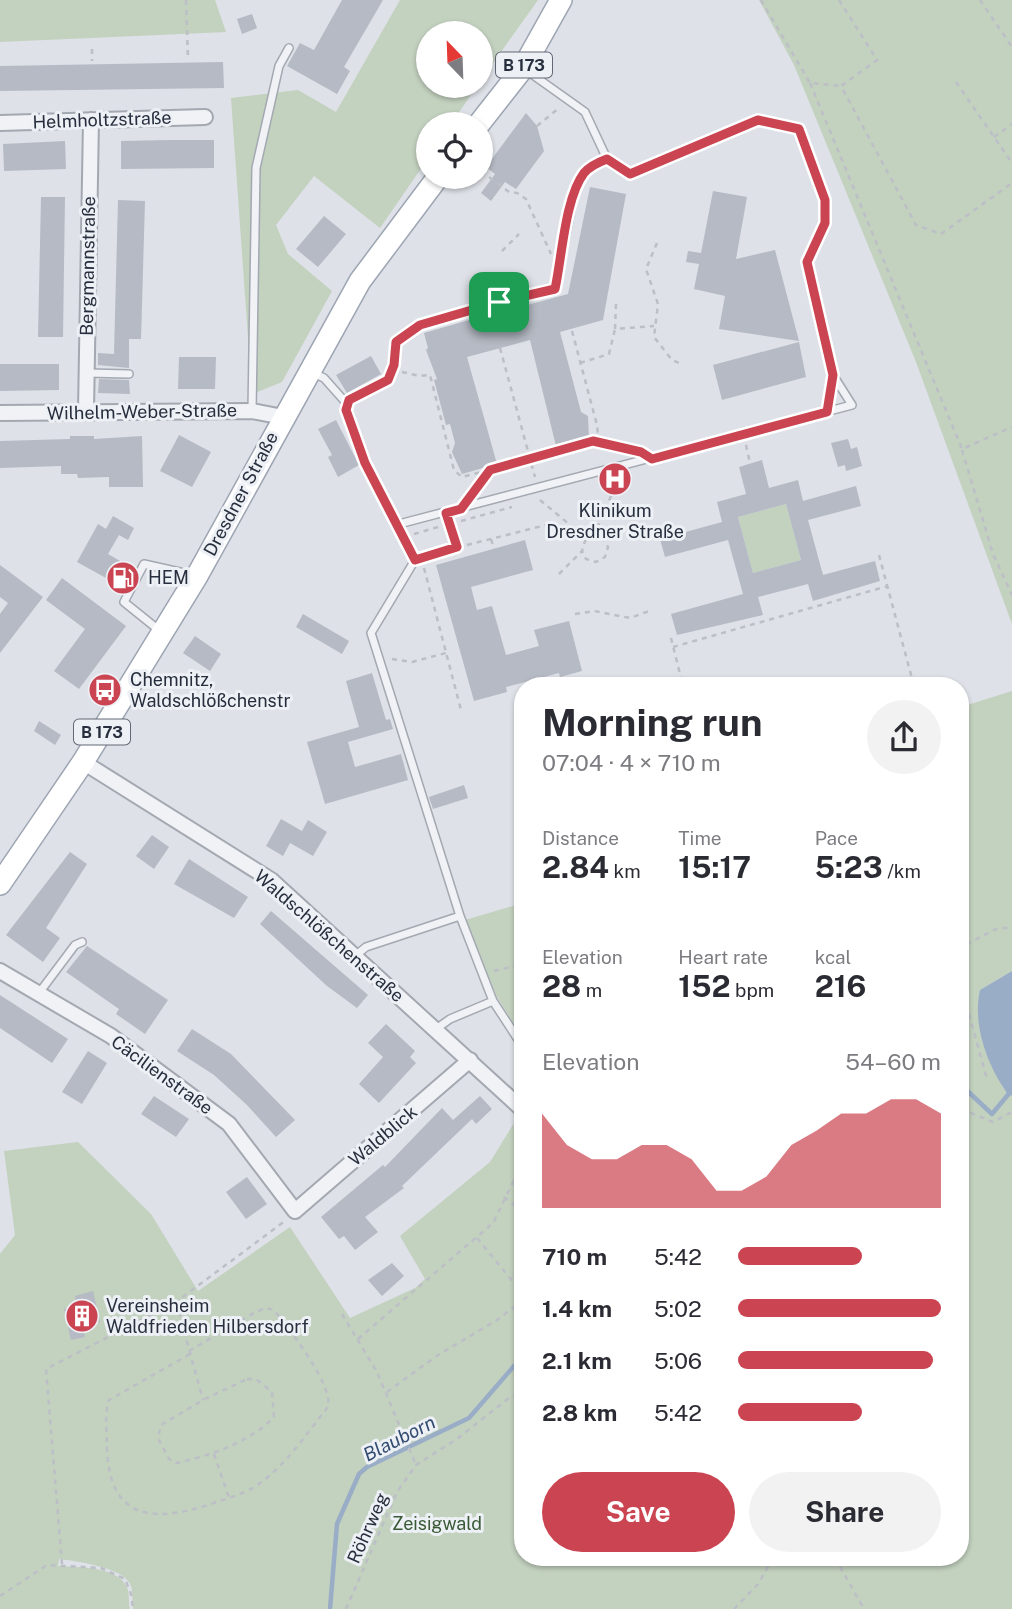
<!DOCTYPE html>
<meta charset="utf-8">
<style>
:root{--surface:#fff;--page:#f2f2f3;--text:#2b2b33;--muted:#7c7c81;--accent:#cb4451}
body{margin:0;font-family:"Public Sans",sans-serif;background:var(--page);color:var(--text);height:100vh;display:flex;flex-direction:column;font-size:26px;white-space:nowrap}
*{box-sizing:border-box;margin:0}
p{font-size:23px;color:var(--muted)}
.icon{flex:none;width:38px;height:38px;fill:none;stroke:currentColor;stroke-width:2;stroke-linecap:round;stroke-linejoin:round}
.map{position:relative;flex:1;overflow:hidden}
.sheet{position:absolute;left:514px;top:677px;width:455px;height:889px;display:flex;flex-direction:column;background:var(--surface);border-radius:28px;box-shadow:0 2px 5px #0004}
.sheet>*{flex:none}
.needle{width:46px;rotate:337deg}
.controls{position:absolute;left:416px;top:21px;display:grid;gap:14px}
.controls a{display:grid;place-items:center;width:77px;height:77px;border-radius:50%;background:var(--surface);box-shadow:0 2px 5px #0004;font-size:35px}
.pin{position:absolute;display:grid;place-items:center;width:60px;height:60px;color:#fff;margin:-30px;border-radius:14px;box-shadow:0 4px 10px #0006}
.round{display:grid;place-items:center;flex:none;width:74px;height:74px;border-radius:37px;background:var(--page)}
.head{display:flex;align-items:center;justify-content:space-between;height:119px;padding:0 28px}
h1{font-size:38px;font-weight:700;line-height:52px}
.stats{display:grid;grid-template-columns:repeat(3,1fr);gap:10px;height:119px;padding:7px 28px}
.stats div{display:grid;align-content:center}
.stats b{font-size:30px;font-weight:700}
.stats small{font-size:19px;font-weight:400}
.stats p{font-size:19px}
.chart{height:196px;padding:14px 28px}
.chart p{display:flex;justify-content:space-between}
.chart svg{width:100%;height:126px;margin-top:7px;fill:var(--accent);opacity:.7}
.button{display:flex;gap:14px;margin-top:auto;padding:14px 28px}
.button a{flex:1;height:80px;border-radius:42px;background:var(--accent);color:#fff;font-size:28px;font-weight:700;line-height:80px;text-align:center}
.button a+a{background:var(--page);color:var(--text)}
ul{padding:0 28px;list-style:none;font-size:23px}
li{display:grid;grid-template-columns:112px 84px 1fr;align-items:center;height:52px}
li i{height:18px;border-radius:9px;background:var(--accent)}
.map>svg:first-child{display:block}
</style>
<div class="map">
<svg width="1012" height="1609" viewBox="0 0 1012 1609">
<rect width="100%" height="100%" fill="#dee1e7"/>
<path fill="#c3d1bf" d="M0,0h215l11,32 -226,10z
M400,0h138l-57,80v-47h-52v53h48l-26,38h-22v33l-49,71 -66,-52 -38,49 12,29 44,37 -50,91 -30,12 -21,-296 67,-8 38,22z
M759,0h253v624l-96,-262 -122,-297z
M786,504l15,56 -48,13 -15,-56z
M1012,691v280l-32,19c-1,32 2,55 17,85 4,8 7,17 15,20v514h-879c-1,-7 0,-17 -2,-23 -6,-19 -56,-25 -72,-27l-1,7c20,2 58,-1 69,21 3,7 1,15 3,22h-130v-355l15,-19 -11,-84 74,-9 73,72 47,77 92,-64 60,91 65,-30 10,-9 -25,-43 90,-74 27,-44 6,6v434h438v-851z
M523,903v136l-26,-42 -32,-77z"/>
<path fill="#99adc7" d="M1012,971v124l-3,1c-21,-29 -37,-70 -29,-106z"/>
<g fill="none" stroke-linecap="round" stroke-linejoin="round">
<path stroke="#99adc7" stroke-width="4.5" d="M961,1085l31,29 20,-24
M330,1609l7,-85 22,-50 8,-7 102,-49 45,-52 9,2"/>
</g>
<path fill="#b5bac4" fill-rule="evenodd" d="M342,0h41l-39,67 6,4 -13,23 -50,-28 13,-23 14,7z
M252,14l5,14 -15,6 -5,-15z
M223,62l1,26 -224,3v-25z
M526,113l11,13 7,25 -28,38 -11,-7 -14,19 -10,-8 14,-19 -9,-7z
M168,140h46v28l-93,1v-28z
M65,141l1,28 -62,2 -1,-27z
M590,187l36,7 -23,126 -43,12 21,80 7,4 1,22 -33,8 -26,-106 -63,17 30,107 -35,10 -10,-22 3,-9 -5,-19 -4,1 -12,-45 3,-1 -11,-29 2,-2 -4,-15 59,-17 9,-10 10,6 66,-18z
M713,191l34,6 -11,62 39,-9 24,91 -80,-12 6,-33 -31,-7 5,-25 -13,-2 2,-11 13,2z
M41,197h24l-2,140h-25z
M118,200l27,1 -4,138h-12v29l-31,-3v-12l16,1z
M324,216l22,18 -28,33 -22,-18z
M799,342l7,35 -84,23 -9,-35z
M371,356l10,18 -34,19 -11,-18z
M179,357h37l-1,32h-37z
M0,364h59v26l-59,1z
M99,379l30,1 1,14 -32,-1z
M336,420l23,45 -21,12 -10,-20 4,-2 -14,-26z
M179,435l32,17 -19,35 -32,-16z
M70,436h24v3l48,-3 1,51h-34v-10l-31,1 -1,-4h-16v-8l-61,2v-27l70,-2z
M848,439l3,10 6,-2 5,19 -16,5 -1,-6 -7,2 -7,-24z
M762,460l7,28 29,-8 5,21 53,-15 5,20 -53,14 15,55 52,-14 5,20 -67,20 -5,-17 -50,13 5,18 -86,20 -6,-21 72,-20 -15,-54 -63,17 -5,-18 62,-17 -5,-20 29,-8 -7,-27zM786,504l15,56 -48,13 -15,-56z
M113,516l21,12 -6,12 -9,-5 -11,19 26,15 -10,19 -47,-26 21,-38 8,5z
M525,540l8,30 -62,17 6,23 15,-4 14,49 33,-9 -5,-16 35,-9 13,50 -22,6 -1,-4 -53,14 1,5 -33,9 -38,-136z
M0,565l43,32 -43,56v-39l8,-11 -8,-6z
M62,578l64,48 -47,63 -25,-18 31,-42 -39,-29z
M303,614l46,27 -7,13 -46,-27z
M195,636l26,18 -11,17 -27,-18z
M372,673l14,47 4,-1 3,10 -45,13 7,25 46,-13 7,26 -83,24 -18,-62 52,-15 -13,-46z
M39,721l22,14 -6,10 -21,-14z
M464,785l4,13 -35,11 -4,-12z
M281,819l21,12 6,-11 19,12 -14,24 -23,-13 -7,13 -17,-10z
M152,835l17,12 -15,22 -18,-13z
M70,852l17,12 -41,64 14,10 -17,24 -37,-27z
M189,859l59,38 -14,21 -60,-34z
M271,911l97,84 -11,13 -30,-22 -67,-62z
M87,946l81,54 -23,34 -29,-20 3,-5 -53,-37z
M0,995l68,44 -16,24 -52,-35z
M386,1024l29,27 -5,6 6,6 -37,40 -20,-19 24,-27 -15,-14z
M192,1029l39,25 64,66 -19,17 -29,-32 -33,-30 -37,-24z
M88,1051l19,12 -25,41 -20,-12z
M154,1096l35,23 -13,18 -35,-23z
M480,1096l12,13 -16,15 -4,-5 -70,67 2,2 -39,29 13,15 -23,18 -11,-14 -5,3 -18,-22 62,-52 2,2 57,-59 11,12z
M247,1177l20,27 -21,15 -20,-27z
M392,1263l12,13 -22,20 -14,-16z
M93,1291l7,31 -18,4 3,11 -14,3 -7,-31 13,-3 -2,-10z"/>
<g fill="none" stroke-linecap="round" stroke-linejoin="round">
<defs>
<path id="lane" d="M87,373l42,1
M313,373l11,5 24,27
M252,411l4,-243 23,-102 10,-18
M827,412l6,-36
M446,513l11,34 -42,13 -50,-97 -19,-53 3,-10 39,-20 6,-15 2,-23 24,-17 62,-18 8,-8 9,3 56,-12 19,-96 10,-21 23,-14
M399,524l453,-119 -19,-30 -26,-113 18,-39v-23l-26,-71 -41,-9 -128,54 -23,-15 -22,-47 -59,-42
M415,560l-44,73 89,283
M160,631l-36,-29 20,-38 49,11
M355,956l11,-9 94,-31 33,85 -43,18 -14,10
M39,993l36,-48 7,-3
M493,1001l30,46"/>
<path id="street" d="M0,123l205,-6
M86,411l5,-291
M0,413l252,-2 31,6
M83,762l188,118 252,230
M0,971l111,65 118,88 66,87 175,-151"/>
<path id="primary" d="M479,124l44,-56 38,-68
M0,884l83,-122 114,-186 163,-295 78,-104"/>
</defs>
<use href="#lane" stroke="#a3a8b1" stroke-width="10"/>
<use href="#street" stroke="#a3a8b1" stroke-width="18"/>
<use href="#primary" stroke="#9da5b3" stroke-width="24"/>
<path stroke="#bcbfc6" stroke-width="2.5" stroke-dasharray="5 5" stroke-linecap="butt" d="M186,0l2,59
M761,0l49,83 31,3
M839,0l38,60 -36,26 75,139 25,9 71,-51
M980,0l32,47
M92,49v12
M956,82l56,81
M810,83l152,366 50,-22
M537,126l22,-18
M994,137l18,-13
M481,171l28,21 8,1 9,6 25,55
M657,243l-11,26 12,35 -4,33 18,23 9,4
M502,251l17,-17
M616,304l-1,25 39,-3
M572,331l25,94 1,10 -5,6
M500,348l35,129
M580,363l29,-9 6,-25
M402,372l18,4 10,-1 24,95 8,7 27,-7
M746,445l4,18
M962,450l31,104 19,41
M471,494l19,-25 103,-28 42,10
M540,500l47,39
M461,521l51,-14
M414,534l24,-7
M593,537l18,-41 2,-16
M491,539l3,10
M467,545l79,-20
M879,555l35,131
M424,568l37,142
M559,574l23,-23 3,-10 5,-4 13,2 5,8 -3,10 -9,5 -10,-3 -4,-8
M575,614l19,-3 36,7 22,-8
M671,638l12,48
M673,647l215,-61
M392,659l20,3 34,-9
M961,933l4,12
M961,963l4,-18 33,-17h14
M494,971l29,-7
M961,985l26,94
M961,1109l32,13 19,-10
M504,1197l19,15
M477,1238l46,56
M176,1302l27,98
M342,1314l35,58 39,93
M358,1339l135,-116 30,-61
M189,1351l65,-38 11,-5 9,2c15,19 59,74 54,97 -21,26 -41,57 -68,76 -14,11 -33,15 -49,21 -58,19 -102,16 -104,-56 0,-15 -3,-33 2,-48l81,-46
M247,1379h9l16,13 2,25c-24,25 -64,39 -98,46l-7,-4 -11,-21 3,-13 42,-25z
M387,1392l51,-37 59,-35 26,-20
M214,1454l15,44
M835,1558l29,51
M62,1564l-16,-195 130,-67 109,-81
M0,1596l47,-31 54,3 24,11 6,15 2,15
M346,1609l51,-117 19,-27 41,-26 52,-41 14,-6
M734,1609l24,-25 15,-26"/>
<use href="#lane" stroke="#f0f2f6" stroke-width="7"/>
<use href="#street" stroke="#f0f2f6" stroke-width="14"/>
<use href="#primary" stroke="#fff" stroke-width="21"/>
</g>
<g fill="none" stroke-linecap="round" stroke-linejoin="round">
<defs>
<path id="route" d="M758,120l41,9 26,71v23l-18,39 26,113 -6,37 -175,47 -11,-7 -48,-11 -103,29 -29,39 -15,4 11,34 -42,13 -50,-97 -19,-53 3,-10 39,-20 6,-15 2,-23 24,-17 62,-18 8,-8 9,3 56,-13c7,-32 10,-91 29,-116 6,-7 15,-11 23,-14l23,15z"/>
</defs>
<use href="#route" stroke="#fff" stroke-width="14"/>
<use href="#route" stroke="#cb4451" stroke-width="9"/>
</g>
<defs>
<symbol id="hospital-disc" viewBox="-11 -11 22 22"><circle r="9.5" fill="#cb4451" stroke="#edf0f5"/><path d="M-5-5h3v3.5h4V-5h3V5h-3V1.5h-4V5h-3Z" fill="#fff"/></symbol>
<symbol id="fuel-disc" viewBox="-11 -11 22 22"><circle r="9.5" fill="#cb4451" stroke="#edf0f5"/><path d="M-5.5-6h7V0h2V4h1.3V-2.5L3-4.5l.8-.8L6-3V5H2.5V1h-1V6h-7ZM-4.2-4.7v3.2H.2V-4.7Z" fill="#fff"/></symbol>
<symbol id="bus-disc" viewBox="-11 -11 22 22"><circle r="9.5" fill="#cb4451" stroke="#edf0f5"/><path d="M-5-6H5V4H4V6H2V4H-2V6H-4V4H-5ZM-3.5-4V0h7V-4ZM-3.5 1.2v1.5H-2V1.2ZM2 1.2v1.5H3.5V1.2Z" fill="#fff"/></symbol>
<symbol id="building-disc" viewBox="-11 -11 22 22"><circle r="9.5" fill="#cb4451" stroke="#edf0f5"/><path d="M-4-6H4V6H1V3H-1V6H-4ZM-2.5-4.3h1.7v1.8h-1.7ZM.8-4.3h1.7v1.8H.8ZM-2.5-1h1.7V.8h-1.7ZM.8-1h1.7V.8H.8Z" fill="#fff"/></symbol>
</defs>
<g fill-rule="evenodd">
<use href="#hospital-disc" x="596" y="460" width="38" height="38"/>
<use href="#fuel-disc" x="104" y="559" width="38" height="38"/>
<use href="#bus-disc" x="86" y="671" width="38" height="38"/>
<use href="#building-disc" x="63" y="1297" width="38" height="38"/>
</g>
<g text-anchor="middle" stroke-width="6" stroke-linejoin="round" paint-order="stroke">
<g fill="#edf0f5" stroke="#626874" stroke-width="2">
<rect x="496" y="52.5" width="56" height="25" rx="5"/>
<rect x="74" y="719.5" width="56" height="25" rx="5"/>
</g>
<g font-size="16" font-weight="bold" fill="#272e3d">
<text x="524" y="71">B 173</text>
<text x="102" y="738">B 173</text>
</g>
<g font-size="18" fill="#272e3d" stroke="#edf0f5">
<text transform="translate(102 120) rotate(-2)" y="6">Helmholtzstraße</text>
<text transform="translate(88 266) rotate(-89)" y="6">Bergmannstraße</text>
<text transform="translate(142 412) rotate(-1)" y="6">Wilhelm-Weber-Straße</text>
<text transform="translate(241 494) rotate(-62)" y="6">Dresdner Straße</text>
<text transform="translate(329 936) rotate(41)" y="6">Waldschlößchenstraße</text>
<text transform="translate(162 1075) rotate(36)" y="6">Cäcilienstraße</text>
<text transform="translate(383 1136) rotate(-40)" y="6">Waldblick</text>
<text transform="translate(368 1528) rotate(-66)" y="6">Röhrweg</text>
</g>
<g font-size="18" fill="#272e3d" stroke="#edf0f5" text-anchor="start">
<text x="615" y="517" text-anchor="middle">Klinikum<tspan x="615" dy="21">Dresdner Straße</tspan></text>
<text x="148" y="584">HEM</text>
<text x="130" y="686">Chemnitz,<tspan x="130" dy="21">Waldschlößchenstr</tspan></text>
<text x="106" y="1312">Vereinsheim<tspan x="106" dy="21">Waldfrieden Hilbersdorf</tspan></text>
</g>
<g font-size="18" fill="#3a5935" stroke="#edf0f5">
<text x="437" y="1530">Zeisigwald</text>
</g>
<g font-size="19" font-style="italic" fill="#324b70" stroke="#edf0f5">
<text transform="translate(399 1438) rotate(-27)" y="7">Blauborn</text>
</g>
</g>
</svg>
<div class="controls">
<a><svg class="needle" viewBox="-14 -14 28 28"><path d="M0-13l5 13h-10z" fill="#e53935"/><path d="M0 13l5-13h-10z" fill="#7c7c81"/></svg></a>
<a><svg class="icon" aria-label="locate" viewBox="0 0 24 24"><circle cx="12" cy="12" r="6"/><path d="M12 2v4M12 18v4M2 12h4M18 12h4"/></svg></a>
</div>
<div class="pin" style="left:499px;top:302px;background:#1e9e55"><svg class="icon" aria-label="arrive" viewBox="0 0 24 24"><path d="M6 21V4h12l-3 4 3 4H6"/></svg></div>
<section class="sheet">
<div class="head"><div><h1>Morning run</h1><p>07:04 · 4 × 710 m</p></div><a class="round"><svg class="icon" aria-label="share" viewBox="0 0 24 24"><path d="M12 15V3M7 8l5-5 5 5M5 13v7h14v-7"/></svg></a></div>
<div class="stats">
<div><p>Distance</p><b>2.84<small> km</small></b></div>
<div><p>Time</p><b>15:17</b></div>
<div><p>Pace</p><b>5:23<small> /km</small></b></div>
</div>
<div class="stats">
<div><p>Elevation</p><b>28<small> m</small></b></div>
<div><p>Heart rate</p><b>152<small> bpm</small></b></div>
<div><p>kcal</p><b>216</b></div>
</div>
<div class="chart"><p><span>Elevation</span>54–60 m</p>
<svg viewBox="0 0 160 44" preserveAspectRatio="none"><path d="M0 44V11L10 22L20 27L30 27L40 22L50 22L60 27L70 38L80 38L90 33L100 22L110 17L120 11L130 11L140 6L150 6L160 11V44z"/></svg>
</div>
<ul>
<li><b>710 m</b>5:42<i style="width:61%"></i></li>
<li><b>1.4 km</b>5:02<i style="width:100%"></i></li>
<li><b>2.1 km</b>5:06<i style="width:96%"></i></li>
<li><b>2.8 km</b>5:42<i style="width:61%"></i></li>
</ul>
<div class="button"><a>Save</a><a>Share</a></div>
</section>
</div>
